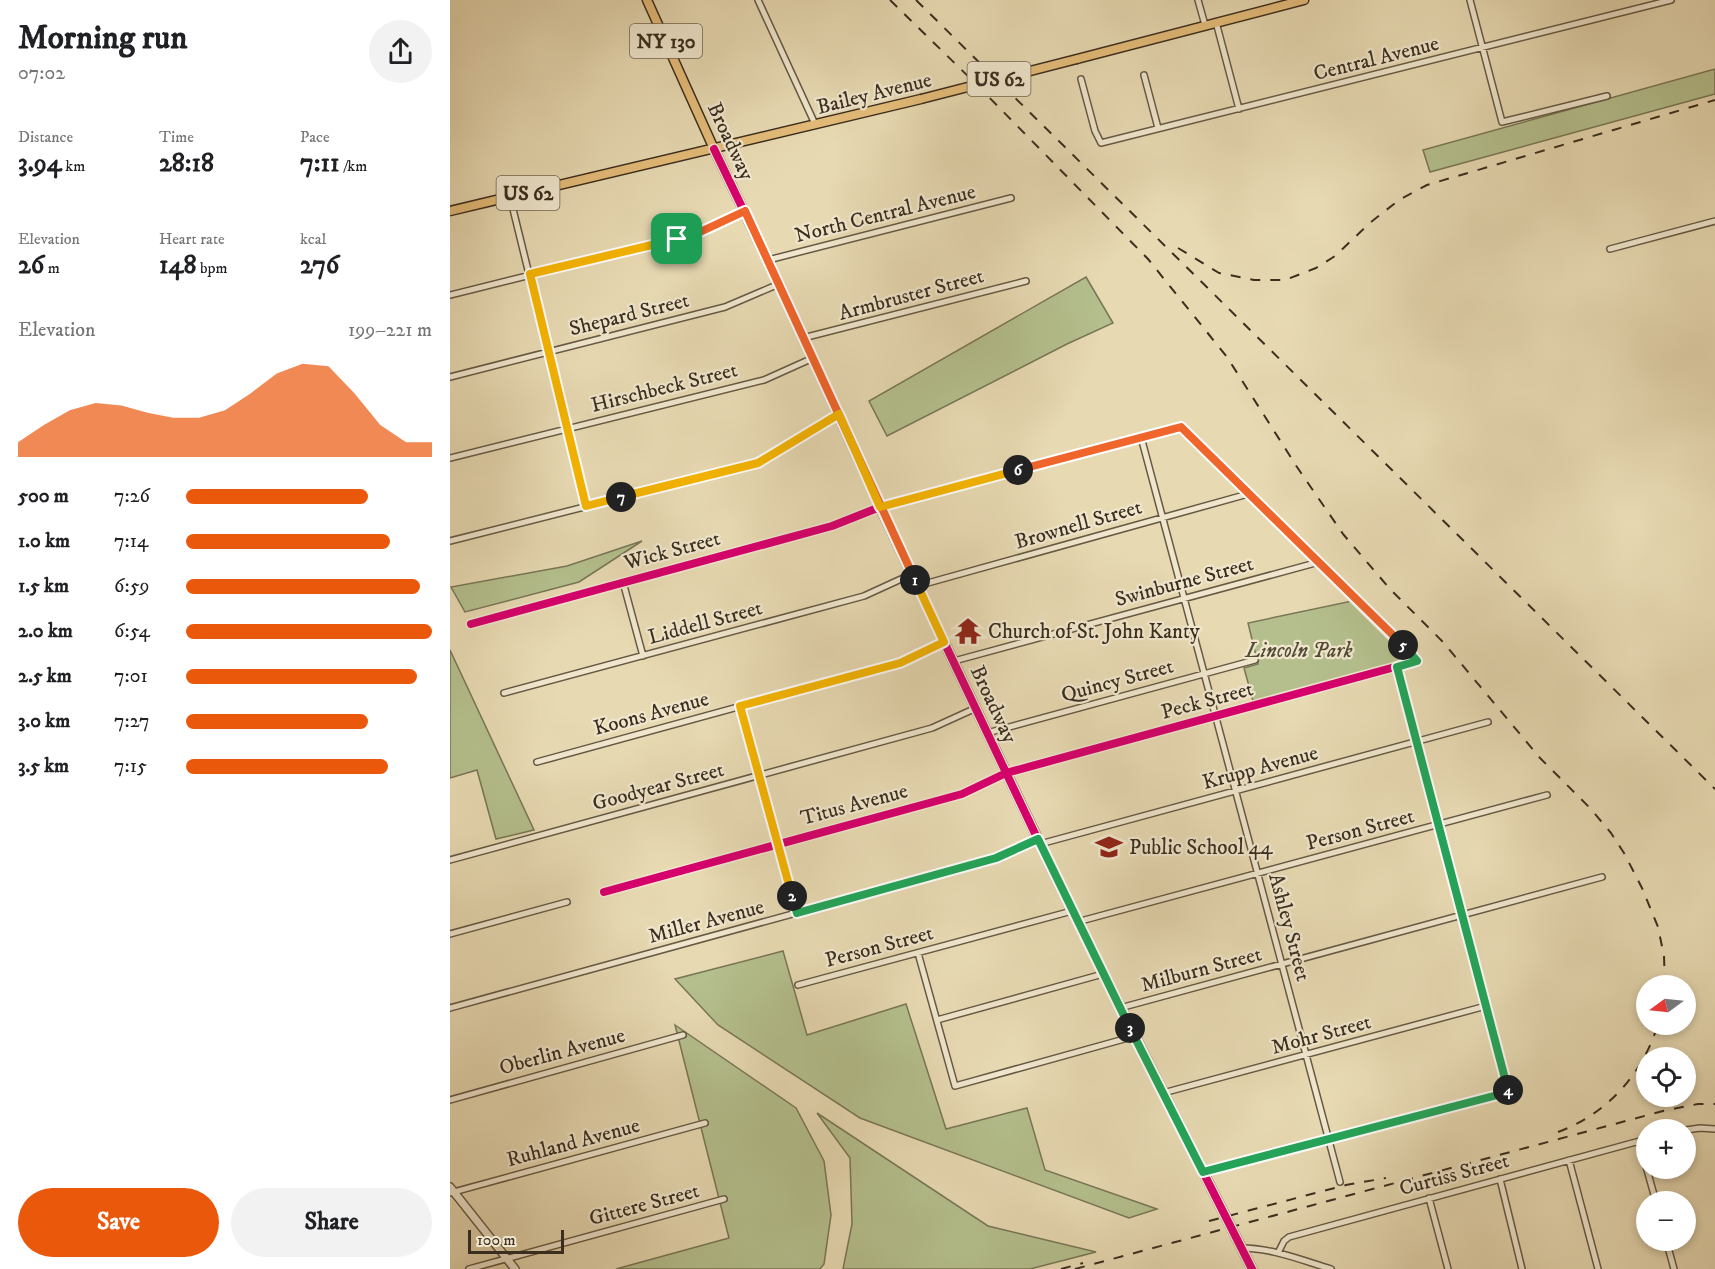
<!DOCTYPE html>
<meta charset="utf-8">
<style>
:root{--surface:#fff;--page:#f2f2f2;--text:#202124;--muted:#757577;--accent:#ea580c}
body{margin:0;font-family:"IM FELL DW Pica",serif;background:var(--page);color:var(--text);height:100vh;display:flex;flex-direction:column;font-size:22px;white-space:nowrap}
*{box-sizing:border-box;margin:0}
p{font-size:20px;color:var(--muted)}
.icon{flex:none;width:33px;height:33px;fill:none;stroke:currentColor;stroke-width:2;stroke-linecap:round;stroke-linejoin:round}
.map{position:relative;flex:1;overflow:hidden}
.drawer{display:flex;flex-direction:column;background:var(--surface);width:450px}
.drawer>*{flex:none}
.needle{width:39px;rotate:255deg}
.fabs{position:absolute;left:1186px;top:975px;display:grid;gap:12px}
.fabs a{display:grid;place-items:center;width:60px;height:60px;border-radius:50%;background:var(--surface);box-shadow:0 3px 9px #0003;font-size:30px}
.scale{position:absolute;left:18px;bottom:15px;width:96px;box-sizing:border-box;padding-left:6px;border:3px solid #3b2e1f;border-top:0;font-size:16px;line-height:21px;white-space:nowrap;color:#3b2e1f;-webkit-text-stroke:4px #efe6cd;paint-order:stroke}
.pin{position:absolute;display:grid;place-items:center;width:51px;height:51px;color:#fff;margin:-26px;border-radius:12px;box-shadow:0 3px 9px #0006}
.km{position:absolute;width:30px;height:30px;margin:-15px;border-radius:50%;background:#222;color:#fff;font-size:16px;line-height:30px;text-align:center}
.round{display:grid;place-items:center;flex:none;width:63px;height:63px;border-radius:32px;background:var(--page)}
.headline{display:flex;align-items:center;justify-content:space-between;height:102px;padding:0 18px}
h1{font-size:33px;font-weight:700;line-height:45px}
.stats{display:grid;grid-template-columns:repeat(3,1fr);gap:9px;height:102px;padding:6px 18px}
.stats div{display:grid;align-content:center}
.stats b{font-size:26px;font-weight:700}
.stats small{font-size:16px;font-weight:400}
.stats p{font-size:16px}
.chart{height:168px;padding:12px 18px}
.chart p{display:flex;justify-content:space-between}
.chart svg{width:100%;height:108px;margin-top:6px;fill:var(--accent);opacity:.7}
.button{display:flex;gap:12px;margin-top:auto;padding:12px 18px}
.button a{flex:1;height:69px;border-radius:36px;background:var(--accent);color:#fff;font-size:24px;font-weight:700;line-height:69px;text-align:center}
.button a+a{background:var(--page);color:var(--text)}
ul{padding:0 18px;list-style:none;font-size:20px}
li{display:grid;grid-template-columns:96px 72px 1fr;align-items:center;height:45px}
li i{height:15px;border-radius:8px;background:var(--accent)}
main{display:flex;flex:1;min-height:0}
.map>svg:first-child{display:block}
</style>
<main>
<section class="drawer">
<div class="headline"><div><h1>Morning run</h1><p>07:02</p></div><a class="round"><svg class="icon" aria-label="share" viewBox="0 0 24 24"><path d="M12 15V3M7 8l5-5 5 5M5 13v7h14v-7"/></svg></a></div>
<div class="stats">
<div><p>Distance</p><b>3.94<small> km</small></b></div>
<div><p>Time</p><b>28:18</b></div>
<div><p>Pace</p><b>7:11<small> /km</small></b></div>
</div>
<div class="stats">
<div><p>Elevation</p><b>26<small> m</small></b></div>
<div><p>Heart rate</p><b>148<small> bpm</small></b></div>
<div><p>kcal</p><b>276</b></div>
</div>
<div class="chart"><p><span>Elevation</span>199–221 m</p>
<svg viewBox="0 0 160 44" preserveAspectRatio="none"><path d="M0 44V38L10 31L20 25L30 22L40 23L50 26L60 28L70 28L80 25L90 18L100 10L110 6L120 7L130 18L140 31L150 38L160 38V44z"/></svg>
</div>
<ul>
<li><b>500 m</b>7:26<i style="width:74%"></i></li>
<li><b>1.0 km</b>7:14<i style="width:83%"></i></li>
<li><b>1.5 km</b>6:59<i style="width:95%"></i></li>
<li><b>2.0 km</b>6:54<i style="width:100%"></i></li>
<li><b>2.5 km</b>7:01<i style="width:94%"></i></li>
<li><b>3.0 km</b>7:27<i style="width:74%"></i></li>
<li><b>3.5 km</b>7:15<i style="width:82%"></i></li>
</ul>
<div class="button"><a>Save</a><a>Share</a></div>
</section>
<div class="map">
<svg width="1265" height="1269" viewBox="0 0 1265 1269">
<rect width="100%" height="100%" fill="#e7d9b2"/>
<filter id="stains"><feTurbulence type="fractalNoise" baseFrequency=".00333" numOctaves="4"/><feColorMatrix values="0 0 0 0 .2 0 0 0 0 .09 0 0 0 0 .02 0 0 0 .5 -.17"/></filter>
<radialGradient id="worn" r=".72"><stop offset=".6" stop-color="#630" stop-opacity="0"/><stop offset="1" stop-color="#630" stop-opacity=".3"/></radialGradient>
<path fill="#b4bf8d" stroke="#787656" stroke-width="1.5" d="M1265,69v25l-285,78 -7,-22z
M636,277l27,46 -46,21 -180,92 -18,-35z
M192,541l-63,41 -114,30 -14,-25 116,-21z
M902,601l59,58 -158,42 -9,-33 14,-4 -10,-41z
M0,650l84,180 -38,9 -19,-69 -27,8z
M333,951l24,84 99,-31 40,125 81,-21 18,62 112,39 -28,9 -269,-100 -142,-93 -43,-46z
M225,1025l121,83 28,53 7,54 -7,49 -4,5h-204l113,-31z
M367,1113l171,113 108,26 -66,17h-187l9,-45 -2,-66z"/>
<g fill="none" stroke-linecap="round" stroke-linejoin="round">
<defs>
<path id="minor" d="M308,0l57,124
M748,0l7,25
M1020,0l32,122 105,-26
M766,22l23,87
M694,75l14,53
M631,79l14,52 6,12 570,-143
M60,197l76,309
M1160,249l105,-28
M318,260l243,-62
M0,295l238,-59 57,-25
M353,338l223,-57
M0,377l275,-70 54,-23
M691,437l199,745
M0,458l314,-78 49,-22
M0,541l308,-78 81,-49
M173,582l20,74
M467,586l331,-92
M21,624l361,-98 48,-19 301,-80 236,234 -411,112 -44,21 -358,98
M504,661l365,-99
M54,693l360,-97 48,-22
M290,706l57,207
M537,733l268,-73
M87,762l362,-99 45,-21
M590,844l448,-122
M0,860l482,-132 44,-20
M627,922l470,-127
M0,934l117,-32
M468,953l37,133 180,-50
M348,985l274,-74
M0,1008l546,-150 42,-19
M670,1008l482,-131
M487,1020l166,-46
M713,1093l323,-87
M0,1100l233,-65
M1236,1130l14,-2 15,1
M1189,1141l17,61
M1119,1160l29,109
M753,1172l306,-80 -112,-425
M1050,1179l22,90
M0,1193l255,-70
M979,1198l19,71
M1216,1240l8,29
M791,1248c31,0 60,12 90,21
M828,1253l6,-12 5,-4 358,-98
M19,1269l255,-70"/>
<path id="tertiary" d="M0,1187l65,82"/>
<path id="primary" d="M197,0l67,149 65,135 101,223 192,404 180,358
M627,59l227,-59
M0,211l471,-112"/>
</defs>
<use href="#minor" stroke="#665944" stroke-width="8"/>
<use href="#tertiary" stroke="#665944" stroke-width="10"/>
<use href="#primary" stroke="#3b2e1f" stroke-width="11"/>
<use href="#minor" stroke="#efe6cd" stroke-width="5"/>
<use href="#tertiary" stroke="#efe6cd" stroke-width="7"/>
<use href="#primary" stroke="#e4bc79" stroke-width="8"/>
<path stroke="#3b2e1f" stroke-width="2" stroke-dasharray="10 10" stroke-linecap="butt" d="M440,0l85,83 173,176 79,98 70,110 46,67 47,55 53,53 97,116 50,50 21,25 13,20 18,35 16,39 6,29 1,30
M466,0l799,789
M728,248l41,25 35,7h31l31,-12 19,-12 36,-34 28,-22 28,-15 288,-85
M1108,1132c49,-18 85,-58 100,-108
M759,1221l137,-36 40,-7
M611,1269l22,-6
M625,1269l588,-158 35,-7h17"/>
<defs>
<path id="primary-bridge" d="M471,99l156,-40"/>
</defs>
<use href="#primary-bridge" stroke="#3b2e1f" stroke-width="11" stroke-linecap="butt"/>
<use href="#primary-bridge" stroke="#e4bc79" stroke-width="8"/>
<defs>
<path id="cycleway" d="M264,149l65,135 101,223 197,415 175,347
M21,624l361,-98 48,-19 301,-80 236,234 -411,112 -44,21 -358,98"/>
</defs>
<use href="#cycleway" stroke="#efe6cd" stroke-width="11"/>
<use href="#cycleway" stroke="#d6006c" stroke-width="8"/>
</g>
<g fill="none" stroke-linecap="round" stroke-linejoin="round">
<defs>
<path id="split-1" d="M227,239l23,-7 45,-21 170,369"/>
<path id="split-2" d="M342,896l-52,-190 160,-43 44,-21 -29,-62"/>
<path id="split-3" d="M342,896l5,17 199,-55 42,-19 92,189"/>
<path id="split-4" d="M680,1028l73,144 306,-80 -1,-2"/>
<path id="split-5" d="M953,645l14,16 -20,6 111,423"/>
<path id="split-6" d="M568,470l163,-43 222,218"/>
<path id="split-7" d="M171,497l137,-34 81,-49 41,93 138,-37"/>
<path id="split-8" d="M171,497l-35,9 -56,-232 147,-35"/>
</defs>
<use href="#split-1" stroke="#fff" stroke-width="12"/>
<use href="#split-2" stroke="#fff" stroke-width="12"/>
<use href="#split-3" stroke="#fff" stroke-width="12"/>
<use href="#split-4" stroke="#fff" stroke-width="12"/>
<use href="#split-5" stroke="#fff" stroke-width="12"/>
<use href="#split-6" stroke="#fff" stroke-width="12"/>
<use href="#split-7" stroke="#fff" stroke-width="12"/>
<use href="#split-8" stroke="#fff" stroke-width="12"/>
<use href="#split-1" stroke="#f0652b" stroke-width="8"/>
<use href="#split-2" stroke="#f5b400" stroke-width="8"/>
<use href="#split-3" stroke="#22a559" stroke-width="8"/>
<use href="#split-4" stroke="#22a559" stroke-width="8"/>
<use href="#split-5" stroke="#22a559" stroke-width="8"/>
<use href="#split-6" stroke="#f0652b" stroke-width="8"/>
<use href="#split-7" stroke="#f5b400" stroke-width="8"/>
<use href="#split-8" stroke="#f5b400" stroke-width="8"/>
</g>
<defs>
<symbol id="temple-bare" viewBox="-9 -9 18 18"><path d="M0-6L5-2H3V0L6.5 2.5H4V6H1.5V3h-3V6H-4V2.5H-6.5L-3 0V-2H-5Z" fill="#8f2418" stroke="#efe6cd" stroke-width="2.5" paint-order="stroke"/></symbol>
<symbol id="school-bare" viewBox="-9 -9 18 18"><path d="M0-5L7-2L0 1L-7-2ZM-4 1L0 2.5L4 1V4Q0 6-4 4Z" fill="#8f2418" stroke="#efe6cd" stroke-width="2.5" paint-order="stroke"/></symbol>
</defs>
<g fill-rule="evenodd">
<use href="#temple-bare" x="499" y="612" width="38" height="38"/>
<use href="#school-bare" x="640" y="828" width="38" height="38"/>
</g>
<g text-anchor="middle" stroke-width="4.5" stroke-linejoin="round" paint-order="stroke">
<g fill="#efe6cd" stroke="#716553" stroke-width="1.5">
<rect x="180" y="24" width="72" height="34" rx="4.5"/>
<rect x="517.5" y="62" width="63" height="34" rx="4.5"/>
<rect x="46.5" y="176" width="63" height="34" rx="4.5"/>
</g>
<g font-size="20" font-weight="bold" fill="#3b2e1f">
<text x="216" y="48">NY 130</text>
<text x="549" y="86">US 62</text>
<text x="78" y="200">US 62</text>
</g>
<g font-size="21" fill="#3b2e1f" stroke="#efe6cd">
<text transform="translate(926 58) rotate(-14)" y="7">Central Avenue</text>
<text transform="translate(424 93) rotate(-14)" y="7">Bailey Avenue</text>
<text transform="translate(281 141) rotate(65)" y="7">Broadway</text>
<text transform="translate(435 213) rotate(-14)" y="7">North Central Avenue</text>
<text transform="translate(461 294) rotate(-15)" y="7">Armbruster Street</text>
<text transform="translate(179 314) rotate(-14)" y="7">Shepard Street</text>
<text transform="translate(214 387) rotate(-14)" y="7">Hirschbeck Street</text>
<text transform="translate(628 524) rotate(-16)" y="7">Brownell Street</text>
<text transform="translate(222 550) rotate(-15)" y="7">Wick Street</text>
<text transform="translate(734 581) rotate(-15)" y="7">Swinburne Street</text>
<text transform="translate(255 622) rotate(-15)" y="7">Liddell Street</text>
<text transform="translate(667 680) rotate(-15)" y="7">Quincy Street</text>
<text transform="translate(757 700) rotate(-15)" y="7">Peck Street</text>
<text transform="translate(544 704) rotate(65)" y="7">Broadway</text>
<text transform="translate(201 713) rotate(-15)" y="7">Koons Avenue</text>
<text transform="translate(810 767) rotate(-15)" y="7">Krupp Avenue</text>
<text transform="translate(208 786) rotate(-15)" y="7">Goodyear Street</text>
<text transform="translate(404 804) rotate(-15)" y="7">Titus Avenue</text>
<text transform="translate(910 829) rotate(-15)" y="7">Person Street</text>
<text transform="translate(256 921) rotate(-15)" y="7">Miller Avenue</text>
<text transform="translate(840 927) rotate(75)" y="7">Ashley Street</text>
<text transform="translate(429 946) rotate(-15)" y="7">Person Street</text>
<text transform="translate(751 969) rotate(-15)" y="7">Milburn Street</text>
<text transform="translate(871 1034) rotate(-15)" y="7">Mohr Street</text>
<text transform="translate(112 1051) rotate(-15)" y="7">Oberlin Avenue</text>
<text transform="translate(123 1142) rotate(-15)" y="7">Ruhland Avenue</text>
<text transform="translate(1004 1174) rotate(-15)" y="7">Curtiss Street</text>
<text transform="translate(194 1204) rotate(-15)" y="7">Gittere Street</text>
</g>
<g font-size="21" fill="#3b2e1f" stroke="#efe6cd" text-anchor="start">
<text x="538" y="638">Church of St. John Kanty</text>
<text x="679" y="854">Public School 44</text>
</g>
<g font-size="21" font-style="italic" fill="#534b35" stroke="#efe6cd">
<text x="849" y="657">Lincoln Park</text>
</g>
</g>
<rect width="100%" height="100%" filter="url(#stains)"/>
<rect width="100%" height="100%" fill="url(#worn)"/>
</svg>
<div class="fabs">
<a><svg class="needle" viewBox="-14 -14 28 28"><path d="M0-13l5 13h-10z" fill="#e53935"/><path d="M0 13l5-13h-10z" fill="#757577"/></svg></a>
<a><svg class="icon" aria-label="locate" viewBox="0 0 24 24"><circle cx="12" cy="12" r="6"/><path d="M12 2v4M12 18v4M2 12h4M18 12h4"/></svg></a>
<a>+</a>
<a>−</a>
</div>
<div class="scale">100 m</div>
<div class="pin" style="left:227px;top:239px;background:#1e9e55"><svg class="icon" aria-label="arrive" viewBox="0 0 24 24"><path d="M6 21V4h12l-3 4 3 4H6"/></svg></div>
<b class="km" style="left:465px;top:580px">1</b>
<b class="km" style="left:342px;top:896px">2</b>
<b class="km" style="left:680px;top:1028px">3</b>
<b class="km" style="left:1058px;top:1090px">4</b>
<b class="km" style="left:953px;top:645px">5</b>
<b class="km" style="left:568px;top:470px">6</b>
<b class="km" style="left:171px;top:497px">7</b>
</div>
</main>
